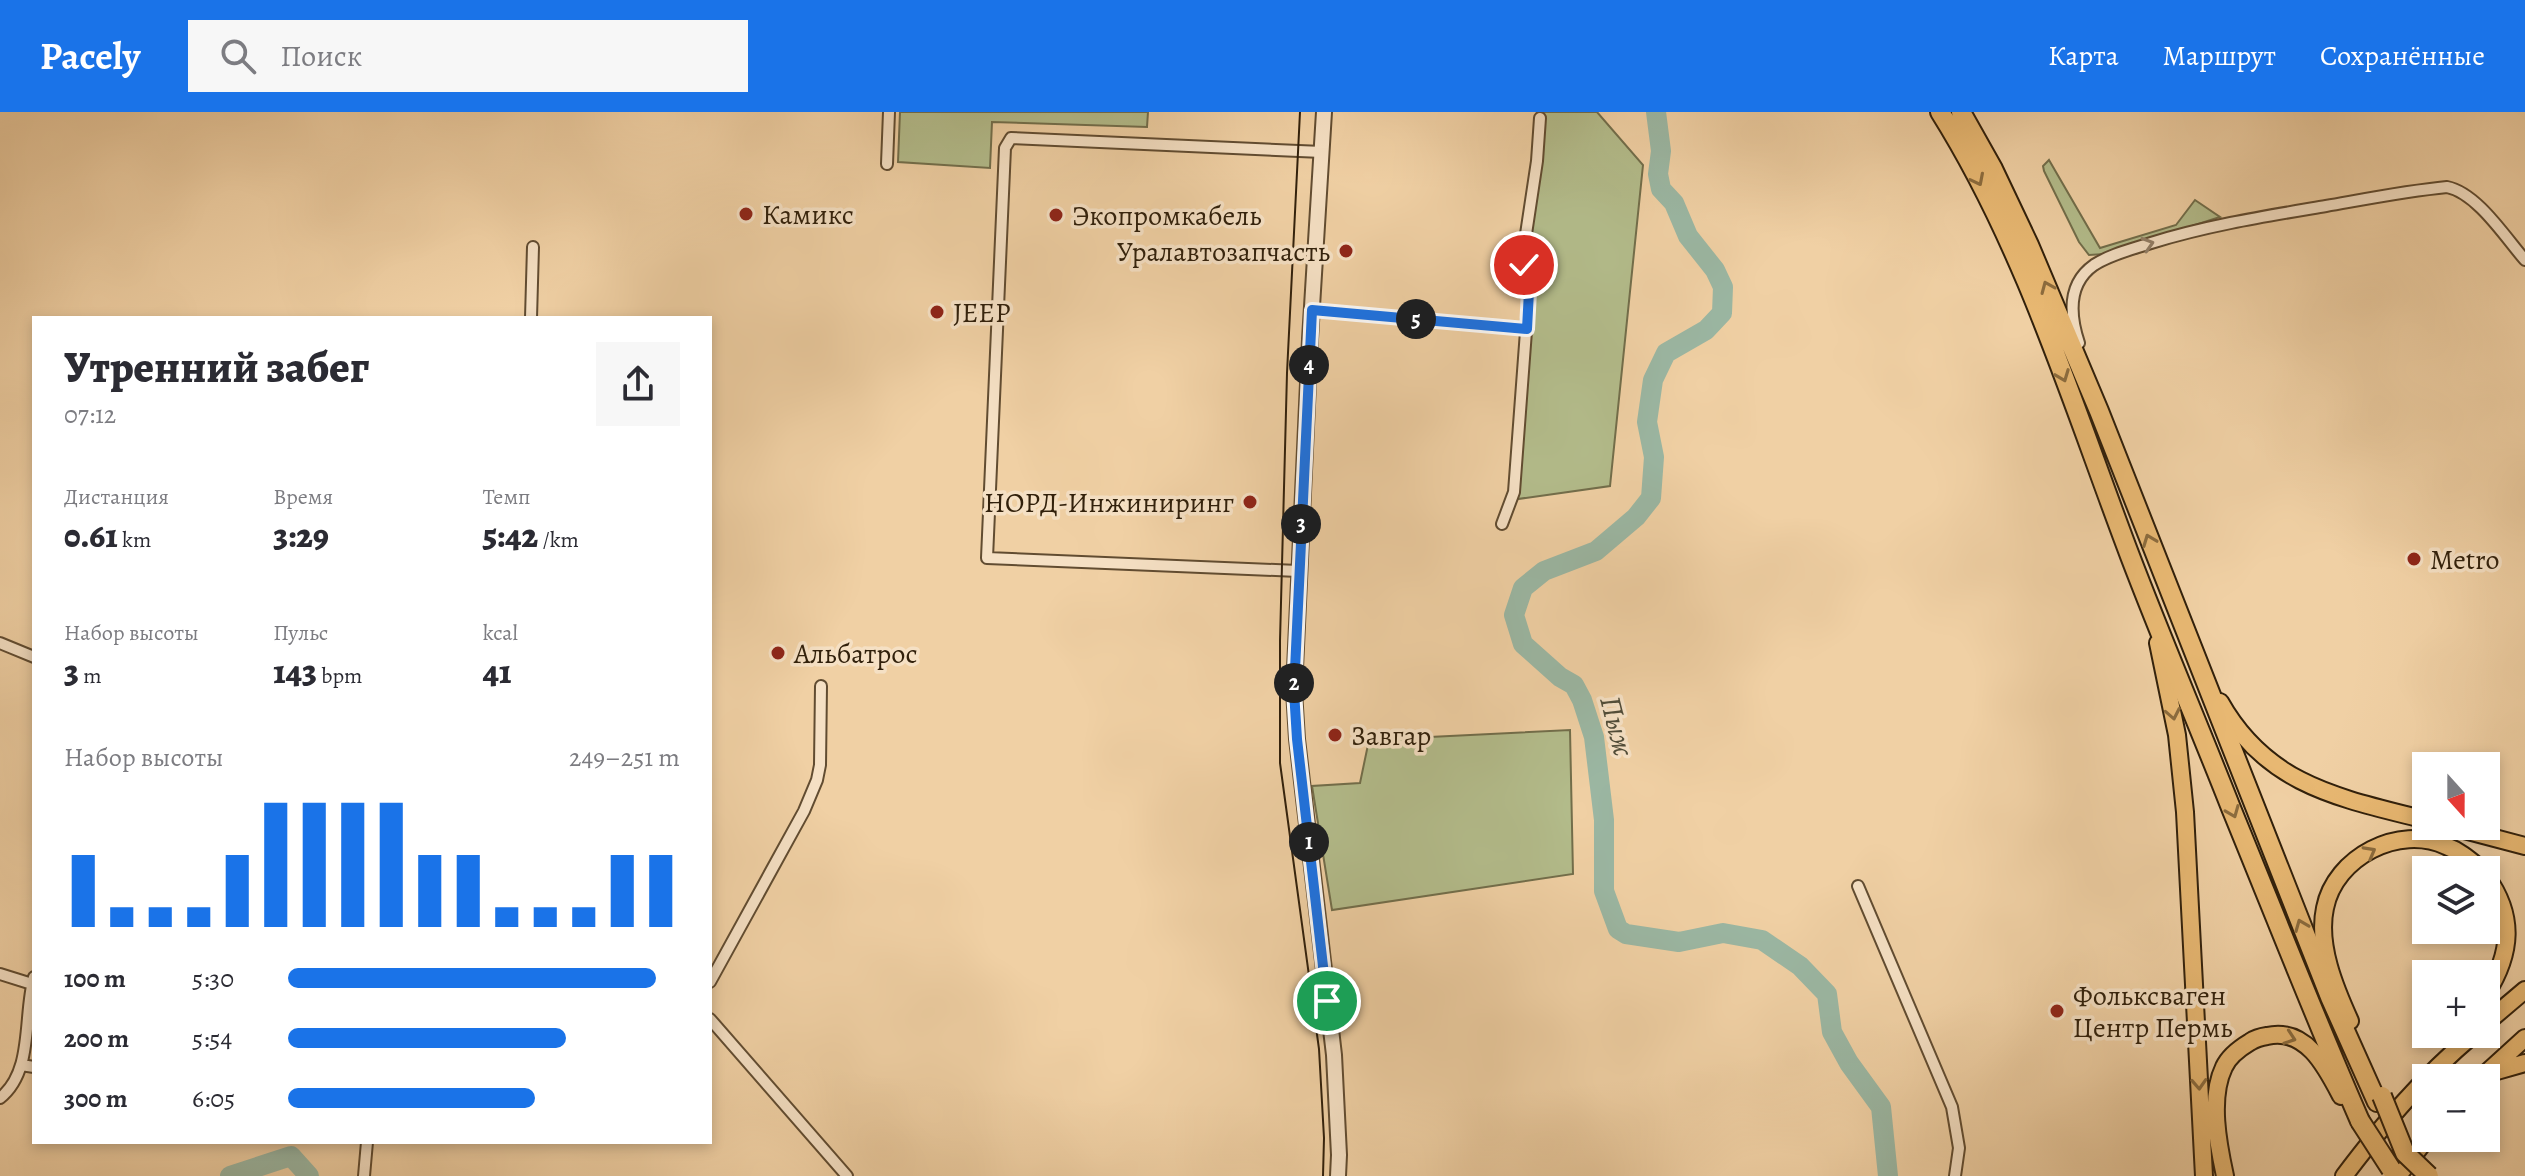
<!DOCTYPE html>
<html lang="ru">
<meta charset="utf-8">
<style>
:root{--surface:#fff;--page:#f7f7f7;--text:#2b2b33;--muted:#7c7c81;--accent:#1a73e8}
body{margin:0;font-family:Alegreya,serif;background:var(--page);color:var(--text);height:100vh;display:flex;flex-direction:column;font-size:30px;white-space:nowrap}
*{box-sizing:border-box;margin:0}
p{font-size:26px;color:var(--muted)}
.icon{flex:none;width:44px;height:44px;fill:none;stroke:currentColor;stroke-width:2;stroke-linecap:round;stroke-linejoin:round}
.map{position:relative;flex:1;overflow:hidden}
.details{position:absolute;left:32px;top:204px;width:680px;height:828px;display:flex;flex-direction:column;background:var(--surface);border-radius:0px;box-shadow:0 4px 12px #0003}
.details>*{flex:none}
.needle{width:52px;rotate:159deg}
.tools{position:absolute;left:2412px;top:640px;display:grid;gap:16px}
.tools a{display:grid;place-items:center;width:88px;height:88px;border-radius:0px;background:var(--surface);box-shadow:0 4px 12px #0003;font-size:40px}
.pin{position:absolute;display:grid;place-items:center;width:68px;height:68px;color:#fff;margin:-34px;border:4px solid #fff;border-radius:50%;box-shadow:0 2px 8px #0007}
.km{position:absolute;width:40px;height:40px;margin:-20px;border-radius:50%;background:#222;color:#fff;font-size:22px;line-height:40px;text-align:center}
.round{display:grid;place-items:center;flex:none;width:84px;height:84px;border-radius:0px;background:var(--page)}
.summary{display:flex;align-items:center;justify-content:space-between;height:136px;padding:0 32px}
h1{font-size:44px;font-weight:800;line-height:60px}
.stats{display:grid;grid-template-columns:repeat(3,1fr);gap:12px;height:136px;padding:8px 32px}
.stats div{display:grid;align-content:center}
.stats b{font-size:34px;font-weight:800}
.stats small{font-size:22px;font-weight:400}
.stats p{font-size:22px}
.chart{height:224px;padding:16px 32px}
.chart p{display:flex;justify-content:space-between}
.chart svg{width:100%;height:144px;margin-top:8px;stroke:var(--accent);stroke-width:6}
ul{padding:0 32px;list-style:none;font-size:26px}
li{display:grid;grid-template-columns:128px 96px 1fr;align-items:center;height:60px}
li i{height:20px;border-radius:10px;background:var(--accent)}
header{display:flex;align-items:center;gap:48px;box-sizing:border-box;height:112px;padding:0 40px;background:var(--accent);color:#fff}
header strong{font-size:38px}
nav{display:flex;gap:44px;margin-inline-start:auto;font-size:28px}
.search{width:560px;height:72px;background:var(--page);display:flex;align-items:center;gap:20px;box-sizing:border-box;padding:0 28px;border-radius:0px;color:var(--muted);font-size:30px}
.map>svg:first-child{display:block}
</style>
<header>
<strong>Pacely</strong>
<div class="search"><svg class="icon" aria-label="search" viewBox="0 0 24 24"><circle cx="10" cy="10" r="6"/><path d="M15 15l6 6"/></svg>Поиск</div>
<nav><a>Карта</a><a>Маршрут</a><a>Сохранённые</a></nav>
</header>
<div class="map">
<svg width="2525" height="1064" viewBox="0 0 2525 1064">
<rect width="100%" height="100%" fill="#f0d0a4"/>
<filter id="stains"><feTurbulence type="fractalNoise" baseFrequency=".0025" numOctaves="4"/><feColorMatrix values="0 0 0 0 .2 0 0 0 0 .09 0 0 0 0 .02 0 0 0 .5 -.17"/></filter>
<radialGradient id="worn" r=".72"><stop offset=".6" stop-color="#630" stop-opacity="0"/><stop offset="1" stop-color="#630" stop-opacity=".3"/></radialGradient>
<path fill="#b3bc8b" stroke="#726e4b" stroke-width="2" d="M900,0h248l-1,15 -155,-5 -2,46 -92,-6z
M1540,0h57l46,53 -33,321 -99,14z
M2049,48l51,88 76,-23 19,-25 25,17 -115,37 -16,1 -10,-13 -35,-71 -1,-5z
M1570,618l3,144 -241,36 -20,-124 48,-3 9,-43z"/>
<g fill="none" stroke-linecap="round" stroke-linejoin="round">
<path stroke="#9bb7a3" stroke-width="20" d="M1656,0l5,39 -3,23 3,15 13,14 14,33 27,34 8,17 -1,26 -16,17 -40,23 -13,27 -6,42 7,35 -3,41 -15,19 -40,34 -52,20 -21,17 -9,27 9,29 37,33 14,8 8,15 12,37 10,83v71l14,38 8,5 53,8 44,-9 39,7 38,26 27,28 5,38 17,31 32,44 7,69
M230,1064l61,-20 18,20"/>
<defs>
<path id="minor" d="M887,52l2,-52
M1312,198l215,19
M531,206l2,-71
M2079,231c-9,-27 -12,-59 15,-78 17,-11 39,-16 57,-22 58,-18 116,-27 175,-37 40,-7 80,-15 121,-19 30,6 58,50 78,73
M1502,412l12,-32 15,-201 -6,-37 14,-93 3,-43
M1298,459l-311,-13 18,-410 6,-10 311,14
M0,531l34,14
M1858,774l94,221 7,41 -4,28
M0,862l32,10
M710,870l94,-171 13,-31 3,-15 1,-79
M710,907l137,157
M21,953l13,2
M0,986c34,-27 23,-82 34,-121
M364,1064l3,-34"/>
<path id="tertiary" d="M1324,0l-14,227 -16,352 3,48 37,316 5,100 -1,21"/>
<path id="primary" d="M2158,531l19,92 8,77 19,364
M2220,590c47,84 120,96 206,118
M2449,714l76,20
M2486,764c29,40 26,77 0,118
M2350,909c-15,-33 -33,-76 -25,-113 10,-51 74,-84 121,-62 14,5 25,15 36,24
M2486,911l39,-33
M2490,961l35,-10
M2481,966l44,-40
M2225,1064c-7,-32 -16,-78 -1,-109 5,-11 16,-19 26,-25 6,-4 10,-5 17,-6 39,-9 59,31 74,60
M2344,1064c41,-54 78,-98 130,-142
M2398,1064l29,-38"/>
<path id="trunk" d="M1940,0c86,137 133,294 190,444 32,84 68,168 101,252 43,105 84,210 129,313
M1961,0l32,57 36,76 70,166 231,586 47,105"/>
</defs>
<use href="#minor" stroke="#614c31" stroke-width="14"/>
<use href="#tertiary" stroke="#614c31" stroke-width="18"/>
<use href="#primary" stroke="#31200b" stroke-width="20"/>
<use href="#trunk" stroke="#31200b" stroke-width="22"/>
<use href="#minor" stroke="#f5e0c4" stroke-width="10"/>
<use href="#tertiary" stroke="#f5e0c4" stroke-width="14"/>
<use href="#primary" stroke="#e8b872" stroke-width="16"/>
<use href="#trunk" stroke="#e8b872" stroke-width="18"/>
<path stroke="#31200b" stroke-width="2" d="M1300,0l-13,261 -7,268v122l39,286 5,89 -1,38"/>
<defs>
<path id="trunk-bridge" d="M2382,984l23,57 24,23
M2360,1009l31,48"/>
</defs>
<use href="#trunk-bridge" stroke="#31200b" stroke-width="22" stroke-linecap="butt"/>
<use href="#trunk-bridge" stroke="#e8b872" stroke-width="18"/>
</g>
<defs><path id="oneway-chevron" d="M-2-3.5L2.5 0L-2 3.5" fill="none" stroke-width="1.6" stroke-linecap="round" stroke-linejoin="round" transform="scale(2)"/></defs>
<g stroke="#8c6c3e">
<use href="#oneway-chevron" transform="translate(1978 68) rotate(63)"/>
<use href="#oneway-chevron" transform="translate(2047 175) rotate(-113)"/>
<use href="#oneway-chevron" transform="translate(2063 264) rotate(69)"/>
<use href="#oneway-chevron" transform="translate(2149 428) rotate(-111)"/>
<use href="#oneway-chevron" transform="translate(2173 602) rotate(79)"/>
<use href="#oneway-chevron" transform="translate(2233 700) rotate(68)"/>
<use href="#oneway-chevron" transform="translate(2370 740) rotate(-29)"/>
<use href="#oneway-chevron" transform="translate(2301 813) rotate(-112)"/>
<use href="#oneway-chevron" transform="translate(2290 926) rotate(19)"/>
<use href="#oneway-chevron" transform="translate(2199 972) rotate(87)"/>
</g>
<use stroke="#938068" href="#oneway-chevron" transform="translate(2148 132) rotate(-17)"/>
<g fill="none" stroke-linecap="round" stroke-linejoin="round">
<defs>
<path id="route" d="M1327,889l-30,-262 -3,-48 18,-381 215,19 2,-38 -5,-26"/>
</defs>
<use href="#route" stroke="#fff" stroke-width="16"/>
<use href="#route" stroke="#1a73e8" stroke-width="10"/>
</g>
<g fill="#8f2418" stroke="#f5e0c4" stroke-width="3">
<circle cx="746" cy="102" r="8"/>
<circle cx="1056" cy="103" r="8"/>
<circle cx="1346" cy="139" r="8"/>
<circle cx="937" cy="200" r="8"/>
<circle cx="1250" cy="390" r="8"/>
<circle cx="2414" cy="447" r="8"/>
<circle cx="778" cy="541" r="8"/>
<circle cx="1335" cy="623" r="8"/>
<circle cx="2057" cy="899" r="8"/>
</g>
<g text-anchor="middle" stroke-width="7" stroke-linejoin="round" paint-order="stroke">
<g font-size="28" fill="#31200b" stroke="#f5e0c4" text-anchor="start">
<text x="762" y="112">Камикс</text>
<text x="1072" y="113">Экопромкабель</text>
<text x="1330" y="149" text-anchor="end">Уралавтозапчасть</text>
<text x="953" y="210">JEEP</text>
<text x="1234" y="400" text-anchor="end">НОРД-Инжиниринг</text>
<text x="2430" y="457">Metro</text>
<text x="794" y="551">Альбатрос</text>
<text x="1351" y="633">Завгар</text>
<text x="2073" y="893">Фольксваген<tspan x="2073" dy="32">Центр Пермь</tspan></text>
</g>
<g font-size="30" font-style="italic" fill="#514d39" stroke="#f5e0c4">
<text transform="translate(1617 614) rotate(76)" y="10">Пыж</text>
</g>
</g>
<rect width="100%" height="100%" filter="url(#stains)"/>
<rect width="100%" height="100%" fill="url(#worn)"/>
</svg>
<div class="tools">
<a><svg class="needle" viewBox="-14 -14 28 28"><path d="M0-13l5 13h-10z" fill="#e53935"/><path d="M0 13l5-13h-10z" fill="#7c7c81"/></svg></a>
<a><svg class="icon" aria-label="layers" viewBox="0 0 24 24"><path d="M12 4l9 5-9 5-9-5zM3 14l9 5 9-5"/></svg></a>
<a>+</a>
<a>−</a>
</div>
<div class="pin" style="left:1327px;top:889px;background:#1e9e55"><svg class="icon" aria-label="arrive" viewBox="0 0 24 24"><path d="M6 21V4h12l-3 4 3 4H6"/></svg></div>
<div class="pin" style="left:1524px;top:153px;background:#d93025"><svg class="icon" aria-label="check" viewBox="0 0 24 24"><path d="M5 12l5 5 9-10"/></svg></div>
<b class="km" style="left:1309px;top:730px">1</b>
<b class="km" style="left:1294px;top:571px">2</b>
<b class="km" style="left:1301px;top:412px">3</b>
<b class="km" style="left:1309px;top:253px">4</b>
<b class="km" style="left:1416px;top:207px">5</b>
<section class="details">
<div class="summary"><div><h1>Утренний забег</h1><p>07:12</p></div><a class="round"><svg class="icon" aria-label="share" viewBox="0 0 24 24"><path d="M12 15V3M7 8l5-5 5 5M5 13v7h14v-7"/></svg></a></div>
<div class="stats">
<div><p>Дистанция</p><b>0.61<small> km</small></b></div>
<div><p>Время</p><b>3:29</b></div>
<div><p>Темп</p><b>5:42<small> /km</small></b></div>
</div>
<div class="stats">
<div><p>Набор высоты</p><b>3<small> m</small></b></div>
<div><p>Пульс</p><b>143<small> bpm</small></b></div>
<div><p>kcal</p><b>41</b></div>
</div>
<div class="chart"><p><span>Набор высоты</span>249–251 m</p>
<svg viewBox="0 0 160 44" preserveAspectRatio="none"><path d="M5 44V22M15 44V38M25 44V38M35 44V38M45 44V22M55 44V6M65 44V6M75 44V6M85 44V6M95 44V22M105 44V22M115 44V38M125 44V38M135 44V38M145 44V22M155 44V22"/></svg>
</div>
<ul>
<li><b>100 m</b>5:30<i style="width:94%"></i></li>
<li><b>200 m</b>5:54<i style="width:71%"></i></li>
<li><b>300 m</b>6:05<i style="width:63%"></i></li>
</ul>
</section>
</div>
